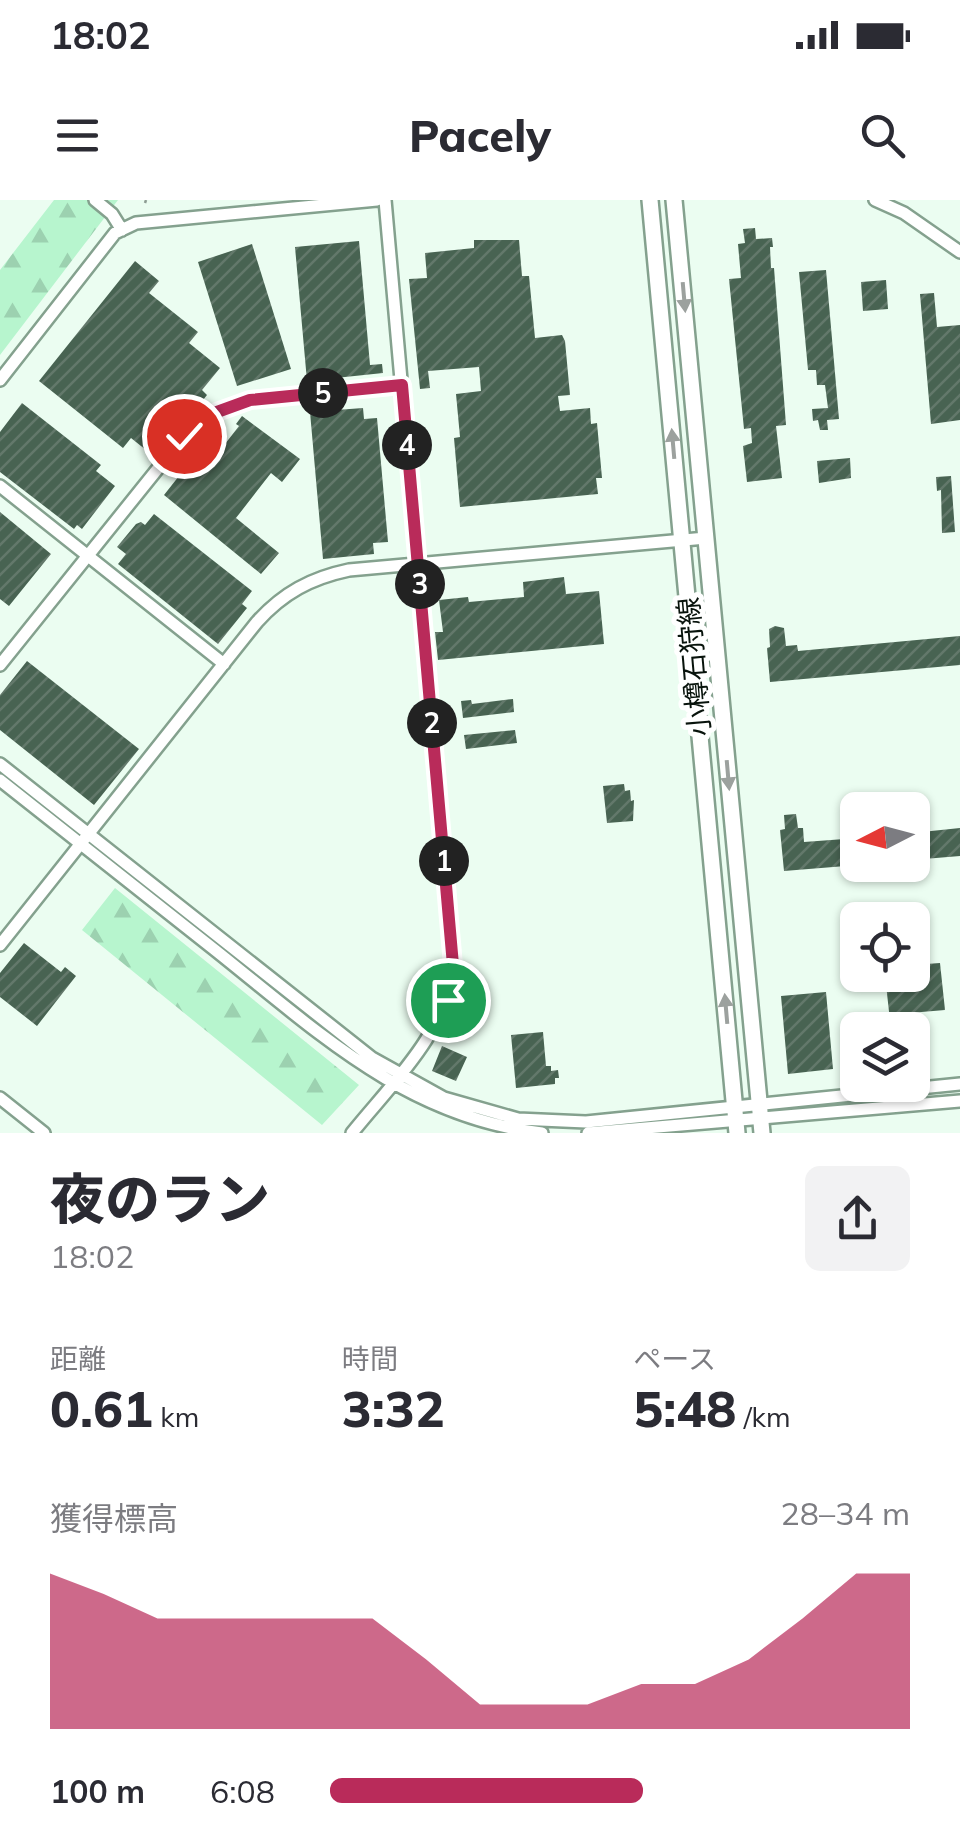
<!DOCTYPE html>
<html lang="ja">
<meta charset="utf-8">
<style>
:root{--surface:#fff;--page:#f2f2f3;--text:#2b2b33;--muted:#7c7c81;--accent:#b92b5a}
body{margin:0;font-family:Mulish,"Noto Sans JP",sans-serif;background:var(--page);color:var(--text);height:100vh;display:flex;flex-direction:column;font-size:38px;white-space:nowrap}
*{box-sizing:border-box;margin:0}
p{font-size:32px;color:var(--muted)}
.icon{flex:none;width:55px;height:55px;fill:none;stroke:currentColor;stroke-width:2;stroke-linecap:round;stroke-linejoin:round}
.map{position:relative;height:933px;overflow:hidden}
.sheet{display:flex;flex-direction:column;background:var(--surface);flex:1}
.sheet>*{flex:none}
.needle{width:65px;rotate:264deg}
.fabs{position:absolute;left:840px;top:592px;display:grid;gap:20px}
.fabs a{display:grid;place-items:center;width:90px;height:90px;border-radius:15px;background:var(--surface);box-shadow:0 2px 8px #0004;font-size:50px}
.pin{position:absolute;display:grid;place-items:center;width:85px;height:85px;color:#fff;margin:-42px;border:5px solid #fff;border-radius:50%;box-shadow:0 2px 10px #0007}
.km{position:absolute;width:50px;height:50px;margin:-25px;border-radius:50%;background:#222;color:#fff;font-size:28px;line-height:50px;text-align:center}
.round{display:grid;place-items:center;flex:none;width:105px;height:105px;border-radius:15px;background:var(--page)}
.summary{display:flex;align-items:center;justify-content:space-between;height:170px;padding:0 50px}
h1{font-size:55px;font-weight:800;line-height:75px}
.figures{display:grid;grid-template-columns:repeat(3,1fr);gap:15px;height:170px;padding:10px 50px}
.figures div{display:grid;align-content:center}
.figures b{font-size:50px;font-weight:800}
.figures small{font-size:28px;font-weight:400}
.figures p{font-size:28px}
.chart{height:280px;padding:20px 50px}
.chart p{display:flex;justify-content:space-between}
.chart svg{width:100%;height:180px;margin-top:10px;fill:var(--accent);opacity:.7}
ul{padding:0 50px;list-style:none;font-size:32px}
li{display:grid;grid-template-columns:160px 120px 1fr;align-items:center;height:75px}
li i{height:25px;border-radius:12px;background:var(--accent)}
.status{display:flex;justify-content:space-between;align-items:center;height:70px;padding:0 50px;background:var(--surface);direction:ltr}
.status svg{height:28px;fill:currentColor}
header{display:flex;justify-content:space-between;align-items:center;height:130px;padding:0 50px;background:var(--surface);font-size:45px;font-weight:800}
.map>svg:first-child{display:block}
</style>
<div class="status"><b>18:02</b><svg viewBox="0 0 49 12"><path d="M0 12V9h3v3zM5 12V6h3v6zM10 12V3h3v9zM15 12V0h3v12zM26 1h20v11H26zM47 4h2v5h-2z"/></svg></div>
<header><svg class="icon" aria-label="menu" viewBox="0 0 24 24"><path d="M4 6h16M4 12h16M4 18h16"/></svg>Pacely<svg class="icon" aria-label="search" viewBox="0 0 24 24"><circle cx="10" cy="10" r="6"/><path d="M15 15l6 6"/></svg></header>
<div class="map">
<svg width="960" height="933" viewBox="0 0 960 933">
<defs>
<pattern id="forest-firs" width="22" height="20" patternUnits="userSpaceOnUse" patternTransform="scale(2.5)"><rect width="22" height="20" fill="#b7f5ce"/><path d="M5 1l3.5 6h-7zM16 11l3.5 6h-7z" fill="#9cd1b0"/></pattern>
<pattern id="building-hatch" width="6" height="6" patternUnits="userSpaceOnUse" patternTransform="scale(2.5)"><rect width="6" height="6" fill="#486352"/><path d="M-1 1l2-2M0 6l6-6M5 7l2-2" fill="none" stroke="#63786b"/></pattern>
</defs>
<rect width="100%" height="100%" fill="#ebfdf1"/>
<path fill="url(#forest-firs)" d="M54,0h64l-118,155v-85z
M115,688l244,197 -37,40 -240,-195z"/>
<path fill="url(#building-hatch)" d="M755,28l1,11 16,-1 1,9h-3l1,21h3l12,157 -10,1 6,52 -35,4 -4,-36 9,-3 -1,-15 -7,1 -15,-150 12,-1 -3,-34 7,-1 -2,-14z
M474,40h45l3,36h7l6,62 27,-3 3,6 5,54 -12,1 2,15 30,-3 1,16 6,-1 5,55h-6l2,16 -138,13 -6,-69 6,-1 -4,-43 25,-3 -2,-24 -51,4 2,17 -10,1 -11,-110 18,-1 -2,-25 49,-5z
M359,41l11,124 12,-1 1,9 -76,8 -12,-134z
M252,44l39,125 -54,17 -39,-124z
M135,61l24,20 -10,12 49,39 -9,11 31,25 -18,22 5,5 -12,15 -10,-8 -39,48 -15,-12 -8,10 -84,-67z
M826,70l13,149 -12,1 1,10h-8l-2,-10 -5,1 -1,-12 16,-1 -3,-23h-8l-1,-15h-8l-9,-98z
M886,80l2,29 -25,2 -2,-29z
M934,93l3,34 23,-2v95l-29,4 -11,-130z
M22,203l79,62 -5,6 19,15 -33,43 -5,-4 -3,4 -74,-57v-40z
M363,208l1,11 13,-1 11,124 -15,1 1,11 -51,5 -13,-147z
M242,216l58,43 -18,23 -11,-9 -35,45 43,35 -18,21 -97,-79 30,-38 -5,-3 8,-10 5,4 11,-14 12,10 14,-18 -3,-2z
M850,258l1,20 -32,5 -2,-22z
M951,276l4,56 -13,1 -1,-43 -4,1 -1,-14z
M0,312l51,42 -42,52 -9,-7z
M154,314l98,77 -10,13 5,4 -29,36 -100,-80 8,-10 -9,-7 19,-23 5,-2 4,3z
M564,377l2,17 33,-3 5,53 -166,16 -3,-28h8l-4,-32 29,-3 1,5 55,-5 -1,-15z
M775,426l9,2 2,18 11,-1 1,6 162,-15v29l-190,17 -3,-34 3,-1 -1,-18z
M27,461l112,88 -45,56 -94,-75v-35z
M513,499l1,13 -51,6 -2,-17 10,-1 1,4z
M515,530l2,13 -51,6 -2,-14z
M624,584l1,7 5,-1 1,11 3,-1 -1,21 -26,2 -4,-37z
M796,614l2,14h5l1,14 54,-4v27l-74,6 -4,-41 5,-1 -1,-14z
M960,628v28l-48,4v-27z
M24,743l37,29 4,-5 11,9 -39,50 -37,-29v-24z
M940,763l5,47 -47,4 2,16h-9l-6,-55h27v-10z
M826,792l7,77 -45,5 -7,-78z
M543,832l3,34h5v5l7,-1 1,8h-4v6l-39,4 -5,-53z
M442,846l25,11 -11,24 -24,-10z"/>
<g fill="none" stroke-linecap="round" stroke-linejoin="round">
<defs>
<path id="minor" d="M95,0l17,14 10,16
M875,0l29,13 56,39
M0,180l115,-147 21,-10 241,-23
M0,286l224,178
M0,465l184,-229 33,-23 33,-13 152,-15
M0,564l372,294 72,40 74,21 68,3 374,-38
M0,580c72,57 143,113 215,170 103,82 191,167 327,183
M0,745l257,-323c26,-29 54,-44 92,-52l357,-32
M0,898l44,35
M352,933c40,-50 96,-101 101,-168l-68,-765
M588,933l372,-32"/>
<path id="major" d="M650,0l87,933
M674,0l88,933"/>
</defs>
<use href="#minor" stroke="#84a18e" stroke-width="16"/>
<use href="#major" stroke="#84a18e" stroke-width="20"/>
<path stroke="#8e9d94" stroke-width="2.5" stroke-dasharray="5 8" stroke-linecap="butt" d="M145,3l1,-3"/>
<use href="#minor" stroke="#fff" stroke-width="11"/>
<use href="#major" stroke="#fff" stroke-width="15"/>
</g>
<defs><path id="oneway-solid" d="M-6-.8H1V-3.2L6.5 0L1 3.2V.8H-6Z" transform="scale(2.5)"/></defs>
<g fill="#9ca19e">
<use href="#oneway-solid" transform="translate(684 97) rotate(85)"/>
<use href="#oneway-solid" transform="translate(673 244) rotate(-95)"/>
<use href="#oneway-solid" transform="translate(728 575) rotate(85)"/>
<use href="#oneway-solid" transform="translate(726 809) rotate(-95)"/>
</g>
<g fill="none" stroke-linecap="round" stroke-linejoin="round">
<defs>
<path id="route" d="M184,236l33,-24 33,-12 152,-15 51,580 -5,35"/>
</defs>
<use href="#route" stroke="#fff" stroke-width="20"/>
<use href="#route" stroke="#b92b5a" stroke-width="12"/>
</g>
<g text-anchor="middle" stroke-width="10" stroke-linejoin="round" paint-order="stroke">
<g font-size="28" fill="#08130c" stroke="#fff">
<text transform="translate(694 467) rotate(-95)" y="10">小樽石狩線</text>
</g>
</g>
</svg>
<div class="fabs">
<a><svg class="needle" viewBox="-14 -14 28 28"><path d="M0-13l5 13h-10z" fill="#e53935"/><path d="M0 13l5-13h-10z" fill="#7c7c81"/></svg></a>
<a><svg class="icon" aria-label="locate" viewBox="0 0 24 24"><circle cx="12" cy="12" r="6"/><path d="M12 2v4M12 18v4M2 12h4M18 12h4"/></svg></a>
<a><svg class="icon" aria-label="layers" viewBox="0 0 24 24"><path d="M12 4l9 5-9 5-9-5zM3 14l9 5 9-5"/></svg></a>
</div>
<div class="pin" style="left:448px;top:800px;background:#1e9e55"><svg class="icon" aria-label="arrive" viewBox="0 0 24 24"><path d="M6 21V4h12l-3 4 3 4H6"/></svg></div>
<div class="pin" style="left:184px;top:236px;background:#d93025"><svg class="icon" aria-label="check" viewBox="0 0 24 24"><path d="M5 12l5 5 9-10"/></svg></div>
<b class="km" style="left:444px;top:661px">1</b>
<b class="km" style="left:432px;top:523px">2</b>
<b class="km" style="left:420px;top:384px">3</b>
<b class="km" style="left:407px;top:245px">4</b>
<b class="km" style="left:323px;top:193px">5</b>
</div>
<section class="sheet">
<div class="summary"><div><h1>夜のラン</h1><p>18:02</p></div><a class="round"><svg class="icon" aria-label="share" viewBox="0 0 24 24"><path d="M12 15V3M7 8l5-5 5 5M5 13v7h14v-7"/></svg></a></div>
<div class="figures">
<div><p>距離</p><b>0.61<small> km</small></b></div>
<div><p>時間</p><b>3:32</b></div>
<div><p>ペース</p><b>5:48<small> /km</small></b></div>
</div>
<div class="chart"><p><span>獲得標高</span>28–34 m</p>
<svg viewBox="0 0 160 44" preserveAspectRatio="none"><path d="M0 44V6L10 11L20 17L30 17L40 17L50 17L60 17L70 27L80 38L90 38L100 38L110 33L120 33L130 27L140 17L150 6L160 6V44z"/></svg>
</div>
<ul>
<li><b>100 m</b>6:08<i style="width:54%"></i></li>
</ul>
</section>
